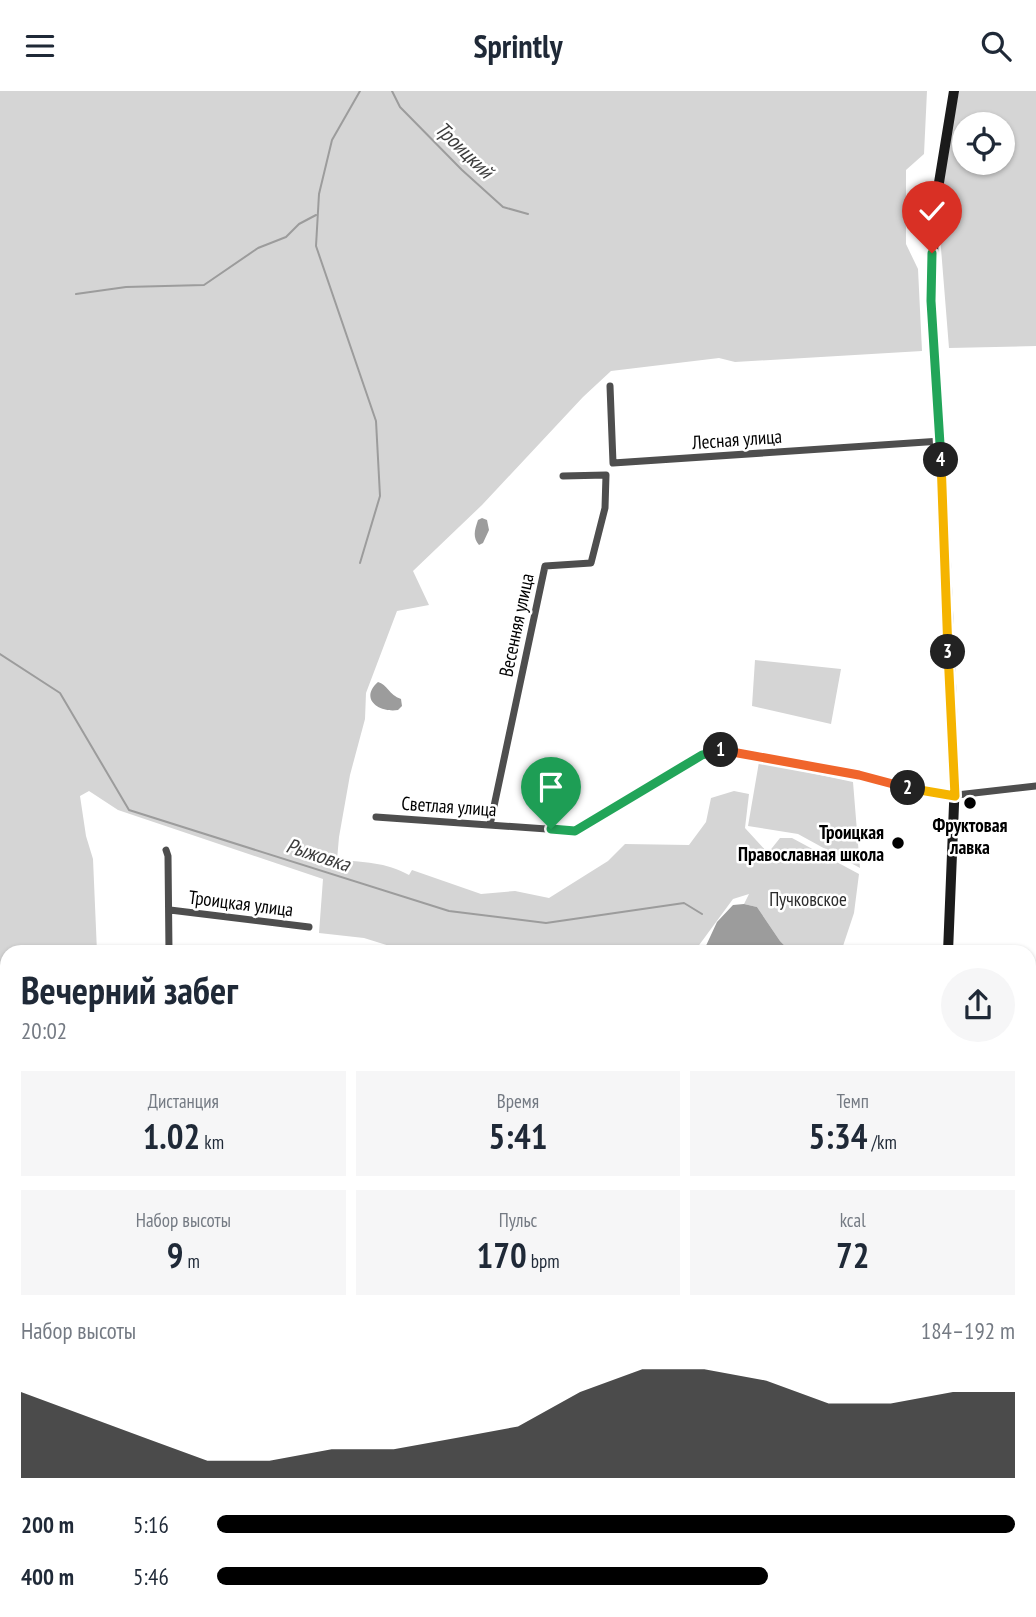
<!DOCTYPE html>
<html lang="ru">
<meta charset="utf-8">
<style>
:root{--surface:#fff;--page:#f6f6f7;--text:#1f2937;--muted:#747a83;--accent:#000}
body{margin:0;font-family:"PT Sans Narrow",sans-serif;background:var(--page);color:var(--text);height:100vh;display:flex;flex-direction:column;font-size:26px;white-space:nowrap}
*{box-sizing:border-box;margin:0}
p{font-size:23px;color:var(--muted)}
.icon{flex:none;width:38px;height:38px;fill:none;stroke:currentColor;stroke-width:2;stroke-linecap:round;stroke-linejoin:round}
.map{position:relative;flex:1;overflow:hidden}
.drawer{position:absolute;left:0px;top:854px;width:1036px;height:672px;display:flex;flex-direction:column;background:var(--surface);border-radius:21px 21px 0 0;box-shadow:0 2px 5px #0004}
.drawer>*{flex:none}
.fabs{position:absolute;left:952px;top:21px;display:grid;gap:14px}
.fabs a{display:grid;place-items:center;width:63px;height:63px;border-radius:50%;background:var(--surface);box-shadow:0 2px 5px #0004;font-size:35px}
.pin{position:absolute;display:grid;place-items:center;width:60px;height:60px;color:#fff;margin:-72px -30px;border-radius:50% 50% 50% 0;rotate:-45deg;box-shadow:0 0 7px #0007}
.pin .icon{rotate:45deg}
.km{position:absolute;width:35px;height:35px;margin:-18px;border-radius:50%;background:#222;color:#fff;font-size:19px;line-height:35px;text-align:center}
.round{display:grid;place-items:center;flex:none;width:74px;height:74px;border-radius:37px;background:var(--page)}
.overview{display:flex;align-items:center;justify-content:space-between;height:119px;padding:0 21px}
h1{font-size:38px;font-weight:800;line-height:52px}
.stats{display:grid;grid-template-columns:repeat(3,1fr);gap:10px;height:119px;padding:7px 21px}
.stats div{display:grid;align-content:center;border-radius:0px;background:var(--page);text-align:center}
.stats b{font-size:35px;font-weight:800}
.stats small{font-size:19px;font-weight:400}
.stats p{font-size:19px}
.chart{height:196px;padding:14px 21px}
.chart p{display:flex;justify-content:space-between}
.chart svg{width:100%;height:126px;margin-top:7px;fill:var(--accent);opacity:.7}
ul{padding:0 21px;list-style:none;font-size:23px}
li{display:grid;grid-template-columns:112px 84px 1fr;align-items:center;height:52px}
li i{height:18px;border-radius:9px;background:var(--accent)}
header{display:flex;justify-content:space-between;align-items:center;height:91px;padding:0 21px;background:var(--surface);font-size:32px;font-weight:800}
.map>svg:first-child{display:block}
</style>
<header><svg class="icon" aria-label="menu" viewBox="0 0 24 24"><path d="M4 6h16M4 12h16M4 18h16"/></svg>Sprintly<svg class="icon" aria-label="search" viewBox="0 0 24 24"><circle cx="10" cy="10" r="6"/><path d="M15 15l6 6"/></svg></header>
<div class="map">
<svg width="1036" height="1526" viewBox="0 0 1036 1526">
<rect width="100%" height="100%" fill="#fff"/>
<path fill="#d5d5d5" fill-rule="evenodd" d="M0,0h927l-3,63 -18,16v74l12,25 4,82 -187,11 -16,-4 -108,13 -28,26 -101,108 -69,66 16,34 -32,6 -31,82 -1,26 -15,56 -11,62 -2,23c26,2 49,2 72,15l3,-5 69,24 34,-3 34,7 59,-37 17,-17 64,1 17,-23 5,-24 23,-7 15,3 -4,34 23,25 12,-15h12l67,36 -5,39 -13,39h-50l-11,-11 -23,-34 -13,-3 5,-10 -16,5 -39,53h-285l-45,-14 -45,-5 4,-54 -205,-69 -29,-19 -9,5 6,40 7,23 4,93h-90v140l-7,2z
M959,0h77v255l-87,2 -9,-112 3,-62zM964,33h39v39h-39z
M755,569l86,9 -10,55 -79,-18z
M759,671l94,20 7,86 -62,-34 -50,-8z
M650,1519h27l1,6 -28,1z"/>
<path fill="#9c9c9c" d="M482,427l5,2 2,10 -6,13 -4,2c-7,-8 -4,-16 -1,-25z
M378,591c9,2 11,13 23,17l1,7 -4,4c-19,3 -39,-11 -20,-28z
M744,813l13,3 23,34 11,11 -87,-2 13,-28 16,-17z
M11,1519h29l5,5 4,-1 -1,-4 56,1 -2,6h-102z"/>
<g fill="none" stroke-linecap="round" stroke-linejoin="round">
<path stroke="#9c9c9c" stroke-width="2" d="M392,0l8,16 62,63 41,37 25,7
M76,203l50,-7 78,-2 54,-37 28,-11 13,-13 17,-9
M360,472l20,-67 -4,-75 -60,-175 3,-52 13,-54 28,-49
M0,563l60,39 69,117 320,101 97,12 138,-20 18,11"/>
<path stroke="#4e4e4e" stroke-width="7" d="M610,295l3,77 328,-22
M376,726l199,14 127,-76 18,-5 139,25 89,21 88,-10
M490,734l55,-259 46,-3 14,-55 1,-33 -43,1
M166,759l2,6 1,96
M170,819l139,17
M1029,894l7,-1
M1029,1034l7,-1
M0,1089l7,-3
M1029,1247l7,-1
M0,1248l7,14
M0,1287l7,-3
M1029,1319l7,-1
M1029,1388l7,-1
M0,1439l7,-3
M969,1519l1,7"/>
<path stroke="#1b1b1b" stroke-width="10" d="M948,861l7,-172 -14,-339 -10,-140 4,-94 19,-116"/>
</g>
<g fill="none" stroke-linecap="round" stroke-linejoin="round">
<defs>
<path id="split-1" d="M551,738l24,2 127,-76 19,-5"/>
<path id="split-2" d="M721,659l138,25 49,13"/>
<path id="split-3" d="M908,697l47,8 -7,-144"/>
<path id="split-4" d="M941,369l7,192"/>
<path id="split-5" d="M932,162l-1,48 10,159"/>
</defs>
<use href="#split-1" stroke="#fff" stroke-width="14"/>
<use href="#split-2" stroke="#fff" stroke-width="14"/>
<use href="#split-3" stroke="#fff" stroke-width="14"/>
<use href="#split-4" stroke="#fff" stroke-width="14"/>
<use href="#split-5" stroke="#fff" stroke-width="14"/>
<use href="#split-1" stroke="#22a559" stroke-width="9"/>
<use href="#split-2" stroke="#f0652b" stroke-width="9"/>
<use href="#split-3" stroke="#f5b400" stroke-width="9"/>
<use href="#split-4" stroke="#f5b400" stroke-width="9"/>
<use href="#split-5" stroke="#22a559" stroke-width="9"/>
</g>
<g fill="#000" stroke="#fff" stroke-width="2.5">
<circle cx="970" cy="712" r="7"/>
<circle cx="898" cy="752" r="7"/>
</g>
<g text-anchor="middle" stroke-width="5" stroke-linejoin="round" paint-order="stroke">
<g font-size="19" fill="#000" stroke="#fff">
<text transform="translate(737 348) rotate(-4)" y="7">Лесная улица</text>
<text transform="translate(516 534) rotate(-78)" y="7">Весенняя улица</text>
<text transform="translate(449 715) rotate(4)" y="7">Светлая улица</text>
<text transform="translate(241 812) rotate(7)" y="7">Троицкая улица</text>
</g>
<g font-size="19" font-weight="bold" fill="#000" stroke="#fff">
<text x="970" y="741">Фруктовая<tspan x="970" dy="22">лавка</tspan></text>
<text x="884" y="748" text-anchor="end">Троицкая<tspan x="884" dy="22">Православная школа</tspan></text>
</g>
<g font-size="19" fill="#2c2c2c" stroke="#fff">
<text x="808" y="815">Пучковское</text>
</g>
<g font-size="21" font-style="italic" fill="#3d3d3d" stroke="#fff">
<text transform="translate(464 59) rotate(44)" y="7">Троицкий</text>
<text transform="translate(318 764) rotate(18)" y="7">Рыжовка</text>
</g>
</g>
</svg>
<div class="fabs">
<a><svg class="icon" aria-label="locate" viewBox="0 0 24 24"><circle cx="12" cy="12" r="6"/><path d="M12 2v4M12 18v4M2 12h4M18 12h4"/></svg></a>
</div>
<div class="pin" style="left:551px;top:738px;background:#1e9e55"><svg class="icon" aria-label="arrive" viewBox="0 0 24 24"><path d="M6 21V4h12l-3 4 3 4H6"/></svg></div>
<div class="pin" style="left:932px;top:162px;background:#d93025"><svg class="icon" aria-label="check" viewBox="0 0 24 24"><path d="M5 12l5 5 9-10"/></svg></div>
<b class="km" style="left:721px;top:659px">1</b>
<b class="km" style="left:908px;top:697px">2</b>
<b class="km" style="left:948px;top:561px">3</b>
<b class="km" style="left:941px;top:369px">4</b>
<section class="drawer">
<div class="overview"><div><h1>Вечерний забег</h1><p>20:02</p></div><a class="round"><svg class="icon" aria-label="share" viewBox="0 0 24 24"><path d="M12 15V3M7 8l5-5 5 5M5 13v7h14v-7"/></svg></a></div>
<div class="stats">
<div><p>Дистанция</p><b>1.02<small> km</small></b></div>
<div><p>Время</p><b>5:41</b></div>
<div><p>Темп</p><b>5:34<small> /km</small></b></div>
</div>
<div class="stats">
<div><p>Набор высоты</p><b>9<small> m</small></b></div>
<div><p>Пульс</p><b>170<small> bpm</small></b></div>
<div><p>kcal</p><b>72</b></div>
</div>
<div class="chart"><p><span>Набор высоты</span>184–192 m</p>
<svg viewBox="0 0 160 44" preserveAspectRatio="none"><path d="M0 44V14L10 22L20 30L30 38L40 38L50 34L60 34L70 30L80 26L90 14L100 6L110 6L120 10L130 18L140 18L150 14L160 14V44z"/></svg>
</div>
<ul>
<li><b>200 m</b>5:16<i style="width:100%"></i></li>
<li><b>400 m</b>5:46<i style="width:69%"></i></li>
</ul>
</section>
</div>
